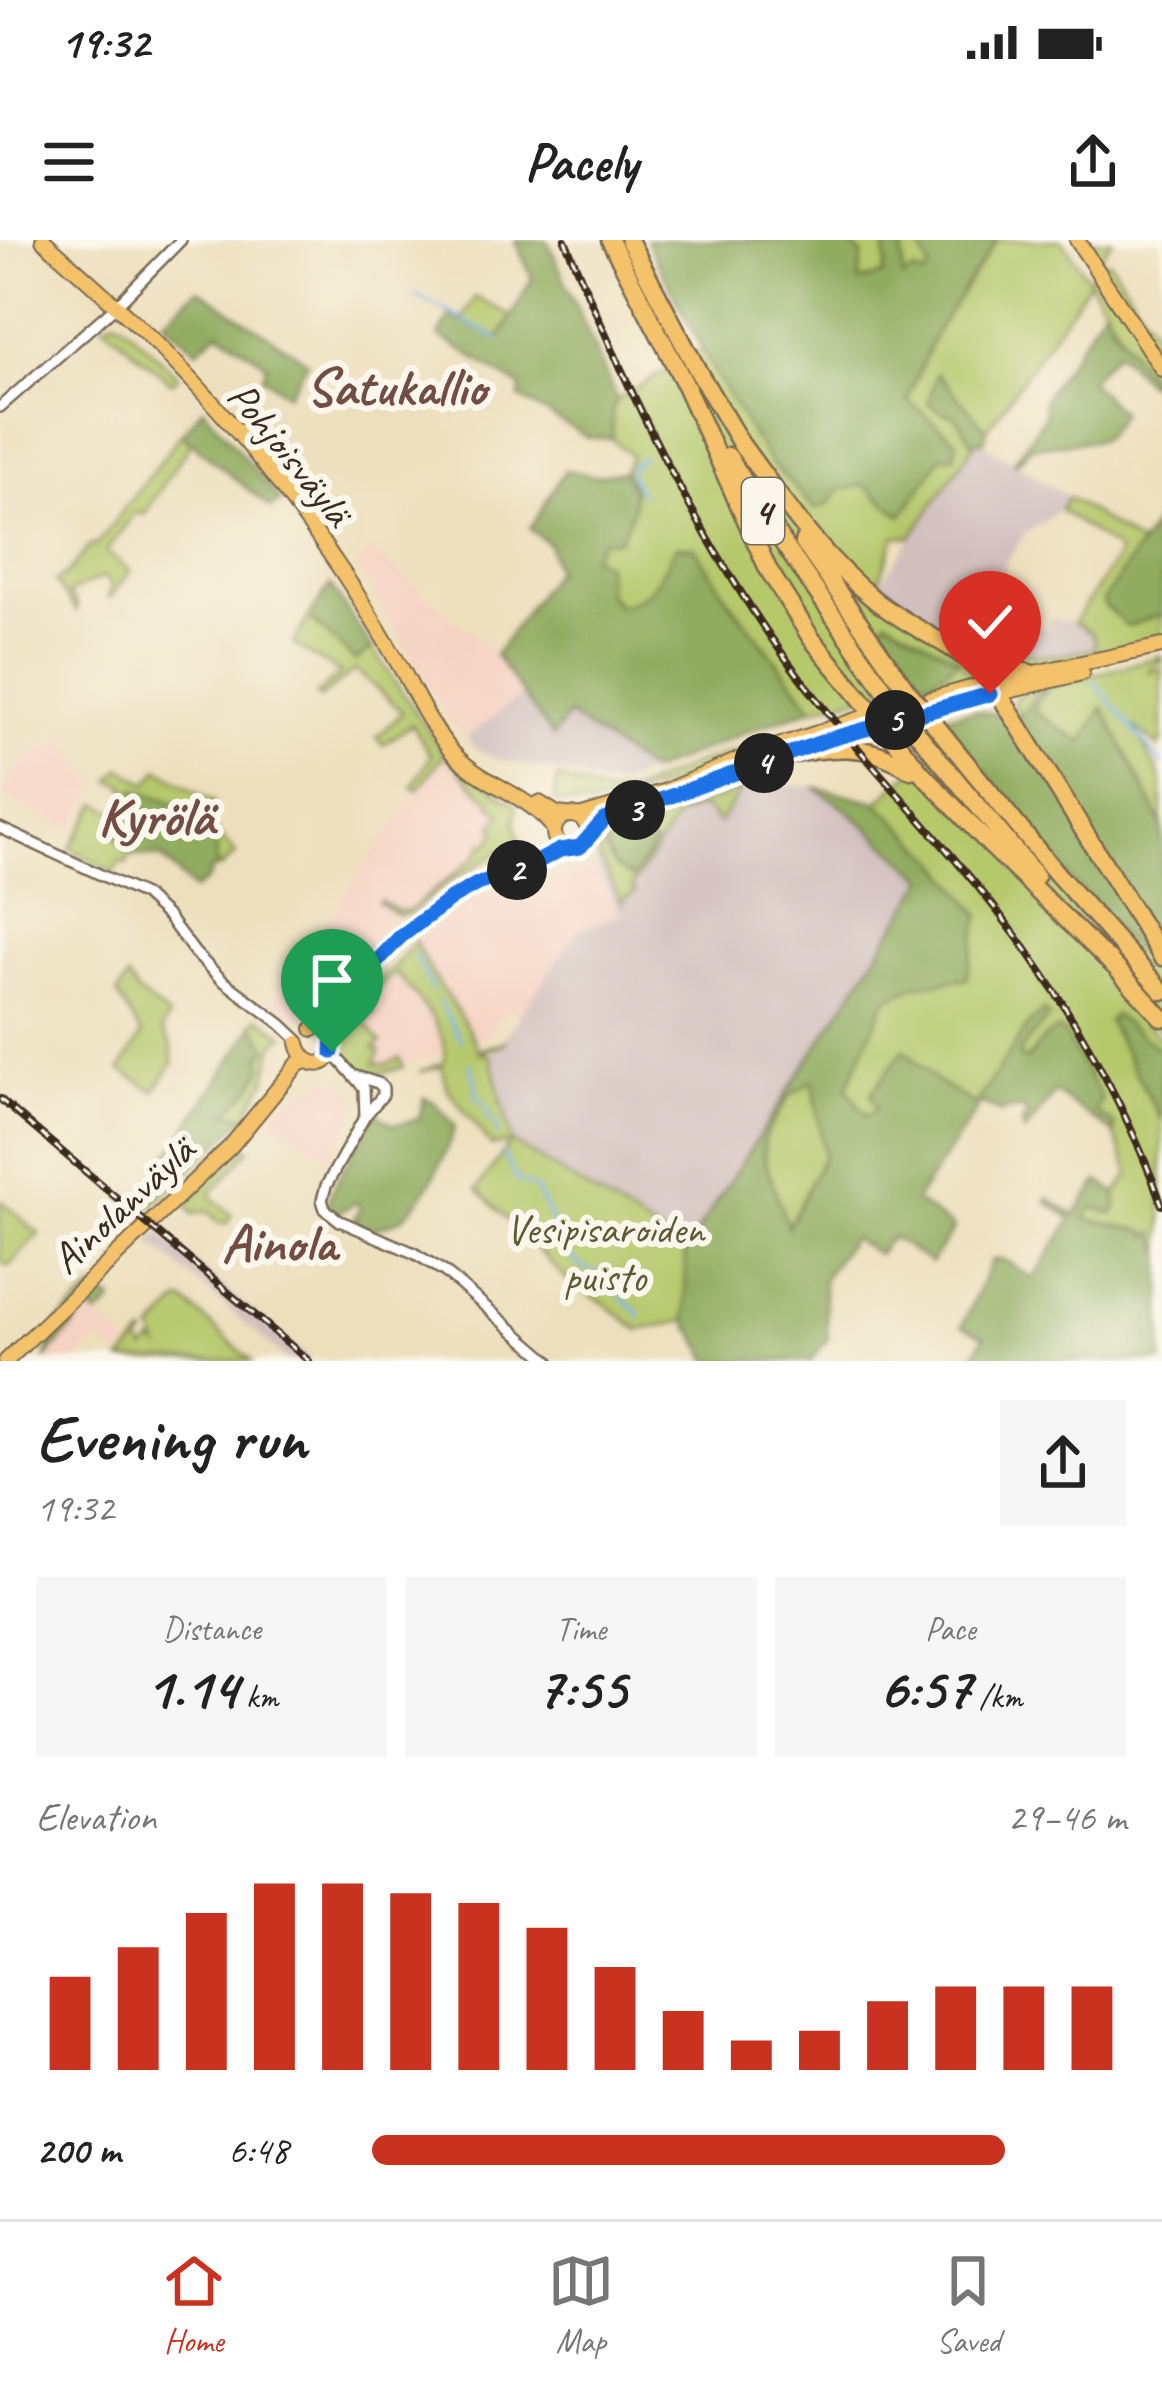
<!DOCTYPE html>
<meta charset="utf-8">
<style>
:root{--surface:#fff;--page:#f6f6f6;--text:#222;--muted:#767676;--line:#e0e0e0;--accent:#c8321e}
body{margin:0;font-family:Caveat,sans-serif;background:var(--page);color:var(--text);height:100vh;display:flex;flex-direction:column;font-size:45px;white-space:nowrap}
*{box-sizing:border-box;margin:0}
p{font-size:39px;color:var(--muted)}
.icon{flex:none;width:66px;height:66px;fill:none;stroke:currentColor;stroke-width:2;stroke-linecap:round;stroke-linejoin:round}
.map{position:relative;height:1121px;overflow:hidden}
.sheet{display:flex;flex-direction:column;background:var(--surface);flex:1}
.sheet>*{flex:none}
.pin{position:absolute;display:grid;place-items:center;width:102px;height:102px;color:#fff;margin:-123px -51px;border-radius:50% 50% 50% 0;rotate:-45deg;box-shadow:0 0 12px #0007}
.pin .icon{rotate:45deg}
.km{position:absolute;width:60px;height:60px;margin:-30px;border-radius:50%;background:#222;color:#fff;font-size:33px;line-height:60px;text-align:center}
.round{display:grid;place-items:center;flex:none;width:126px;height:126px;border-radius:0px;background:var(--page)}
.summary{display:flex;align-items:center;justify-content:space-between;height:204px;padding:0 36px}
h1{font-size:66px;font-weight:800;line-height:90px}
.stats{display:grid;grid-template-columns:repeat(3,1fr);gap:18px;height:204px;padding:12px 36px}
.stats div{display:grid;align-content:center;border-radius:0px;background:var(--page);text-align:center}
.stats b{font-size:60px;font-weight:800}
.stats small{font-size:33px;font-weight:400}
.stats p{font-size:33px}
.chart{height:336px;padding:24px 36px}
.chart p{display:flex;justify-content:space-between}
.chart svg{width:100%;height:216px;margin-top:12px;stroke:var(--accent);stroke-width:6}
ul{padding:0 36px;list-style:none;font-size:39px}
li{display:grid;grid-template-columns:192px 144px 1fr;align-items:center;height:90px}
li i{height:30px;border-radius:15px;background:var(--accent)}
.status{display:flex;justify-content:space-between;align-items:center;height:84px;padding:0 60px;background:var(--surface);direction:ltr}
.status svg{height:33px;fill:currentColor}
header{display:flex;justify-content:space-between;align-items:center;height:156px;padding:0 36px;background:var(--surface);font-size:54px;font-weight:800}
.dock{display:flex;justify-content:space-around;align-items:center;height:168px;border-top:3px solid var(--line);background:var(--surface);font-size:33px;color:var(--muted)}
.dock a{display:grid;justify-items:center;gap:6px}
.dock .current{color:var(--accent)}
.map>svg:first-child{display:block}
</style>
<div class="status"><b>19:32</b><svg viewBox="0 0 49 12"><path d="M0 12V9h3v3zM5 12V6h3v6zM10 12V3h3v9zM15 12V0h3v12zM26 1h20v11H26zM47 4h2v5h-2z"/></svg></div>
<header><svg class="icon" aria-label="menu" viewBox="0 0 24 24"><path d="M4 6h16M4 12h16M4 18h16"/></svg>Pacely<svg class="icon" aria-label="share" viewBox="0 0 24 24"><path d="M12 15V3M7 8l5-5 5 5M5 13v7h14v-7"/></svg></header>
<div class="map">
<svg width="1162" height="1121" viewBox="0 0 1162 1121">
<rect width="100%" height="100%" fill="#fbf7ec"/>
<filter id="ink" filterUnits="userSpaceOnUse"><feTurbulence type="fractalNoise" baseFrequency=".00833" numOctaves="2"/><feDisplacementMap in="SourceGraphic" scale="24" xChannelSelector="R" yChannelSelector="G"/><feConvolveMatrix kernelMatrix="1 2 1 2 8 2 1 2 1" color-interpolation-filters="sRGB"/></filter>
<filter id="wash" filterUnits="userSpaceOnUse"><feTurbulence type="fractalNoise" baseFrequency=".004" numOctaves="4" result="noise"/><feDisplacementMap in="SourceGraphic" scale="48" xChannelSelector="R" yChannelSelector="G"/><feGaussianBlur stdDeviation="2.7" result="paint"/><feColorMatrix in="noise" values="0 0 0 0 0 0 0 0 0 0 0 0 0 0 0 0 0 1.4 0 .05"/><feComposite in="paint" operator="in"/></filter>
<g filter="url(#wash)">
<rect width="100%" height="100%" fill="#eddfbc"/>
<path fill="#f5d2c2" d="M371,310l105,87 19,18 28,39 -57,44 -19,-21 -90,-151z
M62,495l36,52 -26,44 -70,-35 14,-28z
M443,513l20,22 47,35 -26,42 -74,59 -12,1 -81,100 -28,11 -21,-12v-5z
M595,624l25,50 -42,17 -58,86 -13,-9 -20,28 -11,6 -8,-17 -19,-24 -34,-60 55,-41 15,-6 67,-11z
M396,733l42,56 9,21 -64,23 -20,-20 1,-53z
M331,834l20,14 6,11 -2,14 -25,46 -60,-41 10,-13z
M89,1069l40,35 -11,12 -21,-18 -21,23h-28l-3,-2z"/>
<path fill="#d1bfbd" d="M978,200l90,57 -8,13 -34,23 -20,29 -9,30 -16,26 65,11 4,-11 24,4 19,12 4,14 -35,7h-25l-49,-13 -25,2 -44,-30 -38,-32z
M523,454l29,42 15,-21 83,57 -31,14 -25,-2 -15,-8 -83,-17 -19,-9 -11,-12z
M755,542l59,5 36,25 76,66 -241,372 -173,-108 -21,-86 87,-125 42,-17 -25,-50 17,-36z
M159,992l2,1 151,128h-23l-139,-119z"/>
<path fill="#b5c86b" stroke="#787944" stroke-width="3" d="M846,0h71l13,29 -7,9 -21,1 -17,-37 1,22 -3,12 -25,6z
M997,0h65l27,40 8,-19 -12,-21h27l-14,21 12,1 52,80v51c-29,-34 -49,-74 -73,-111l-102,148 -18,-17 -27,-1 14,4 18,29 -63,92 -16,-1c-4,17 -13,31 -17,49l3,-3 38,32 44,30 25,-2 49,13h25l34,-7 -3,-14 -19,-12 44,-66 -1,-6 -57,-40 8,-13 72,48 -36,57 24,24 34,-12v29l-214,45 -17,-8 26,-21 -69,-40 -11,9 46,52 -110,28 -83,-107 -36,-54h-17c-16,27 -25,51 -57,60l-13,-14 -17,-37 44,-66 -10,-19 7,-15 -19,-17v-29l5,-10 85,-51 68,113 44,46 14,-3 11,-15 25,-5 53,-68 -10,-16 28,-68z
M475,57l37,19 -13,23 -37,-19z
M114,79l7,3 57,54 -7,7 -67,-58z
M181,194l10,8 -47,73 -8,-3 -30,39 24,20 -20,27 -2,-1 3,-12 -7,-8 -35,16 8,13 -1,5 -21,-30 14,-9 21,-27 5,2z
M309,377l46,44 17,-13 71,104 74,54 -2,17 5,17 -73,43 -38,31 -11,1 -20,-13 2,-2 18,11h11l65,-53 10,-15 4,2 9,-14 -4,-4 9,-14 -12,-8 2,-4c-21,-14 -30,-29 -48,-47l-26,36 -6,-4 19,-30 -19,-32 -29,21 -6,-8 26,-25 -48,-42 -35,28 -4,-3 24,-22 -47,-29z
M1162,416v7l-6,-1 -6,9 12,-3v74l-3,5 -25,-20 28,54v43l-59,-115 -21,34 -49,-33 12,-18 -25,25 -7,-13 3,-8z
M859,464v7l-7,5 -190,72 -72,18 -36,-4 4,-24 50,17 23,-3 65,-28 130,-44z
M955,494l110,139 97,106v52l-18,-19 -10,2 28,26v11l-48,-35 -6,6 54,99v134l-7,-22 -7,4 -64,-18 9,-12h24l-1,-13 14,-20 -16,-40v-10l-14,-8 -56,-78 -17,22 -9,-2 4,-10 26,-31 -19,7 -54,81 -39,-24 -32,-31 -27,58 -10,9 -21,-29 39,-88 29,-14 22,-127 -59,-57z
M121,528l27,16 11,-15 55,33 -9,17 31,35 -16,14 -83,-78 -3,2 -9,-3v-4l-14,-4z
M741,550l-22,33 -6,-4 1,-3 -13,-9 -23,9 -46,70 4,6 -14,8v4l-25,-51 4,-1 6,-17 9,-9 2,9 -8,5 -4,10 4,11 36,-27 -2,-10z
M98,563l20,11 -2,24 15,17 -5,9 -6,-3 -7,12 -43,-25z
M415,701c16,39 47,70 64,109l27,-9 -3,3 -23,9 11,3 21,86 173,108 1,71 -47,9 -35,-27 -30,-16 -97,-98 33,-46 -19,3 -44,-58 -5,-22 -23,6 24,-9c9,-32 -28,-66 -47,-90l-32,26 11,14 -10,9 16,21 -7,5 6,3 -5,13h12l13,-6 3,9c-30,10 -36,8 -61,-11v-30l5,-12 16,-22 31,-25z
M128,738l9,14 32,25 -7,12 11,20 -2,4 3,8 -19,30 -35,-21 22,-35 -25,-41z
M258,777l27,19 -11,8 -8,36 -16,28v9l-24,-3 24,-24 2,-65z
M813,840l11,75 -36,74 -24,-71v-21l26,-42z
M245,907l5,2 -40,46 22,20 -5,8 -7,1 -12,-13 -15,3 -7,-10z
M0,960l39,34 -30,32 -9,-5z
M180,1061l5,1 67,59h-130l22,-26 2,1 -6,7 5,7 8,-8 6,5 -6,-16z"/>
<path fill="#90ac5f" stroke="#666b3e" stroke-width="3" fill-rule="evenodd" d="M515,0h32l70,160 -5,10v29l-25,-2 -67,-39 1,-11 -82,-51 12,-21 49,23 32,-60z
M646,0h200l16,15 -3,27 24,-7 3,-11 -2,-23 19,5v32l13,-7 7,6 7,-8 -13,-29h80l-62,93 -28,67 50,41 -3,15 -13,1 -39,59 -38,-31 -25,5 -11,15 -13,3 -45,-46 -21,-32 -38,-64z
M198,49l110,73 -20,32 -25,-17 4,-13 -48,-33 -22,19 -34,-29z
M1105,66l6,17 45,63 -10,-4 -30,-31 -27,30 32,32 -16,23 -6,4 -68,7 -14,16 -3,-1 31,-47 -2,-15z
M937,133l50,57 -3,12 -6,-2 -4,5 -18,-29 -14,-4 -14,-9z
M203,168l77,93 -9,7 -90,-74z
M565,230l31,6 28,-5c16,31 10,40 -6,69h-16l-11,16 15,8 1,29 12,13c33,-7 42,-32 58,-60l17,1 36,55 83,106 -57,20 -106,44 -82,-57 -15,22 -58,-82 60,-85 -6,-26 -19,-15z
M1162,273v101l-34,12 -23,-20 -2,-5z
M330,345l42,63 -16,13 -47,-44z
M888,379l71,41 -28,20h-8l-47,-52z
M1039,451h7l-13,20 49,32 21,-36 59,118v154l-97,-106 -126,-157 35,-5 46,6z
M814,547l63,15 59,57 44,56 -13,63 -53,8 -29,14 -38,88 20,28 10,-8 -6,-14 33,-45 32,32 39,24 54,-81 14,-13 6,5 -27,32 -4,9 9,3 17,-22 14,-8 5,2 39,67 -6,10 4,7 14,8v10l-59,-42 -30,40 -3,-9 5,-10 -5,-5 -23,4 -18,-9 -66,98 39,27 -23,35 -40,-26 -13,17 -26,-16 -29,41 5,59 -17,23h-100l-25,-40 -1,-71 241,-371 -76,-67zM813,841l11,74 -36,72 -24,-69v-21l26,-42z
M136,549l54,20 11,8 16,32 -1,14 4,5 -10,2v7l-16,13 -33,-33 -30,-2 -15,-17 2,-24z
M636,582h7l3,12 8,11 -21,33 -18,-10 -9,-18 4,-10 8,-5 -1,-5z
M1114,775l48,36v70l-54,-100z
M254,786l14,22 -7,9 2,11 -13,22 -23,23 20,3 -94,90 -12,-10z
M424,857l11,6 20,23c-9,29 -29,75 -55,93 -8,5 -20,7 -28,11l-19,-9 7,-12 -3,-7 -21,11 -7,-8 -1,-5 10,-22 39,-66c14,16 22,13 42,7z
M1099,941l17,13 1,13 -4,7 -20,-7 -8,12 61,12 2,5 7,-4 7,23v106h-190l12,-25 -22,-10 30,-66h13l28,19 39,-60 -26,-18 2,-3 27,17z
M95,1048l8,8 9,3v4l-14,13 -9,-7 -44,50 13,-37z"/>
<g fill="none" stroke-linecap="round" stroke-linejoin="round">
<path stroke="#75b2e8" stroke-width="3" d="M416,55l83,44
M641,254l-10,-16v-11l12,-10
M1093,440l69,85
M415,715l18,36
M439,761l22,39
M470,824l6,19 1,15 10,9v10l9,6 2,13
M502,913l16,28 18,8 15,30 2,19c21,21 24,34 57,37l11,22 18,16v5"/>
</g>
</g>
<g filter="url(#ink)">
<g fill="none" stroke-linecap="round" stroke-linejoin="round">
<defs>
<path id="minor" d="M0,167l116,-101 65,-66
M0,588l144,67 24,22 27,36 27,27 59,44 17,16
M332,812l32,36 1,28
M352,835l26,8 5,5v7l-18,21 -39,70 -4,14 3,9 15,12 74,32 31,19 104,89"/>
<path id="major" d="M43,0c41,37 83,73 122,112 66,67 126,143 178,221 22,33 42,67 62,102 14,26 28,55 48,78 29,32 78,42 101,76
M1077,0l85,129
M808,507l139,-41 135,-33
M678,555l109,-41
M539,563l18,11 9,1
M554 592a17 17 0 1 1 34 0a17 17 0 1 1-34 0Z
M579,577l84,-25 85,-36 124,-41 125,-34 165,-35
M589,596l10,-13 19,-7
M313,789l11,-9 9,-15
M298,803c2,14 19,31 32,13 9,-12 1,-36 12,-53 32,-50 85,-97 139,-121 14,-7 30,-9 44,-15 15,-5 27,-14 42,-19
M6,1121l225,-215 67,-82 10,-3"/>
<path id="highway" d="M610,0l77,148
M629,0l70,133 45,76
M684,143l84,186 43,69 111,135 67,71 125,122
M741,204c41,56 80,113 135,157 34,27 77,43 110,72l176,284
M728,216l57,90 104,150
M803,302l103,147
M978,422l52,11
M932,481l125,153 105,117
M914,489l122,147
M780,517c51,-10 84,-17 131,13
M1108,719l54,59"/>
</defs>
<use href="#minor" stroke="#796955" stroke-width="14"/>
<use href="#major" stroke="#796955" stroke-width="18"/>
<use href="#highway" stroke="#796955" stroke-width="21"/>
<use href="#minor" stroke="#fff" stroke-width="9"/>
<use href="#major" stroke="#f3c26a" stroke-width="14"/>
<use href="#highway" stroke="#f3c26a" stroke-width="16"/>
<defs>
<path id="rail" d="M565,0c62,149 130,296 227,427 51,68 110,130 165,195 88,102 159,216 205,343
M0,859l309,262"/>
</defs>
<use href="#rail" stroke="#3b2a1e" stroke-width="8"/>
<use href="#rail" stroke="#fbf7ec" stroke-width="3" stroke-dasharray="9" stroke-linecap="butt"/>
<defs>
<path id="highway-bridge" d="M906,449l26,32
M889,456l25,33"/>
</defs>
<use href="#highway-bridge" stroke="#796955" stroke-width="21" stroke-linecap="butt"/>
<use href="#highway-bridge" stroke="#f3c26a" stroke-width="16"/>
</g>
</g>
<g fill="none" stroke-linecap="round" stroke-linejoin="round" filter="url(#ink)">
<defs>
<path id="route" d="M332,812l2,-30 8,-19 26,-32 32,-34 52,-39 25,-14 50,-17 33,-17 20,-3 24,-27 223,-80 163,-46"/>
</defs>
<use href="#route" stroke="#fff" stroke-width="24"/>
<use href="#route" stroke="#1a73e8" stroke-width="15"/>
</g>
<g text-anchor="middle" stroke-width="12" stroke-linejoin="round" paint-order="stroke">
<rect fill="#fbf7ec" stroke="#75685c" stroke-width="3" x="742" y="238" width="42" height="66" rx="9"/>
<g font-size="39" font-weight="bold" fill="#3b2a1e">
<text x="763" y="285">4</text>
</g>
<g font-size="42" fill="#3b2a1e" stroke="#fbf7ec">
<text transform="translate(291 213) rotate(51)" y="15">Pohjoisväylä</text>
<text transform="translate(122 964) rotate(-43)" y="15">Ainolanväylä</text>
</g>
<g font-size="42" fill="#605935" stroke="#fbf7ec">
<text x="605" y="1003">Vesipisaroiden<tspan x="605" dy="48">puisto</tspan></text>
</g>
<g font-size="54" font-weight="bold" fill="#734d43" stroke="#fbf7ec">
<text x="396" y="165">Satukallio</text>
<text x="156" y="595">Kyrölä</text>
<text x="279" y="1021">Ainola</text>
</g>
</g>
</svg>
<div class="pin" style="left:332px;top:812px;background:#1e9e55"><svg class="icon" aria-label="arrive" viewBox="0 0 24 24"><path d="M6 21V4h12l-3 4 3 4H6"/></svg></div>
<div class="pin" style="left:990px;top:454px;background:#d93025"><svg class="icon" aria-label="check" viewBox="0 0 24 24"><path d="M5 12l5 5 9-10"/></svg></div>
<b class="km" style="left:517px;top:630px">2</b>
<b class="km" style="left:635px;top:570px">3</b>
<b class="km" style="left:764px;top:523px">4</b>
<b class="km" style="left:895px;top:480px">5</b>
</div>
<section class="sheet">
<div class="summary"><div><h1>Evening run</h1><p>19:32</p></div><a class="round"><svg class="icon" aria-label="share" viewBox="0 0 24 24"><path d="M12 15V3M7 8l5-5 5 5M5 13v7h14v-7"/></svg></a></div>
<div class="stats">
<div><p>Distance</p><b>1.14<small> km</small></b></div>
<div><p>Time</p><b>7:55</b></div>
<div><p>Pace</p><b>6:57<small> /km</small></b></div>
</div>
<div class="chart"><p><span>Elevation</span>29–46 m</p>
<svg viewBox="0 0 160 44" preserveAspectRatio="none"><path d="M5 44V25M15 44V19M25 44V12M35 44V6M45 44V6M55 44V8M65 44V10M75 44V15M85 44V23M95 44V32M105 44V38M115 44V36M125 44V30M135 44V27M145 44V27M155 44V27"/></svg>
</div>
<ul>
<li><b>200 m</b>6:48<i style="width:84%"></i></li>
</ul>
</section>
<nav class="dock">
<a class="current"><svg class="icon" aria-label="home" viewBox="0 0 24 24"><path d="M3 11l9-7 9 7M6 9v11h12V9"/></svg>Home</a>
<a><svg class="icon" aria-label="map" viewBox="0 0 24 24"><path d="M3 6l6-2 6 2 6-2v14l-6 2-6-2-6 2zM9 4v14M15 6v14"/></svg>Map</a>
<a><svg class="icon" aria-label="saved" viewBox="0 0 24 24"><path d="M7 4h10v16l-5-4-5 4z"/></svg>Saved</a>
</nav>
